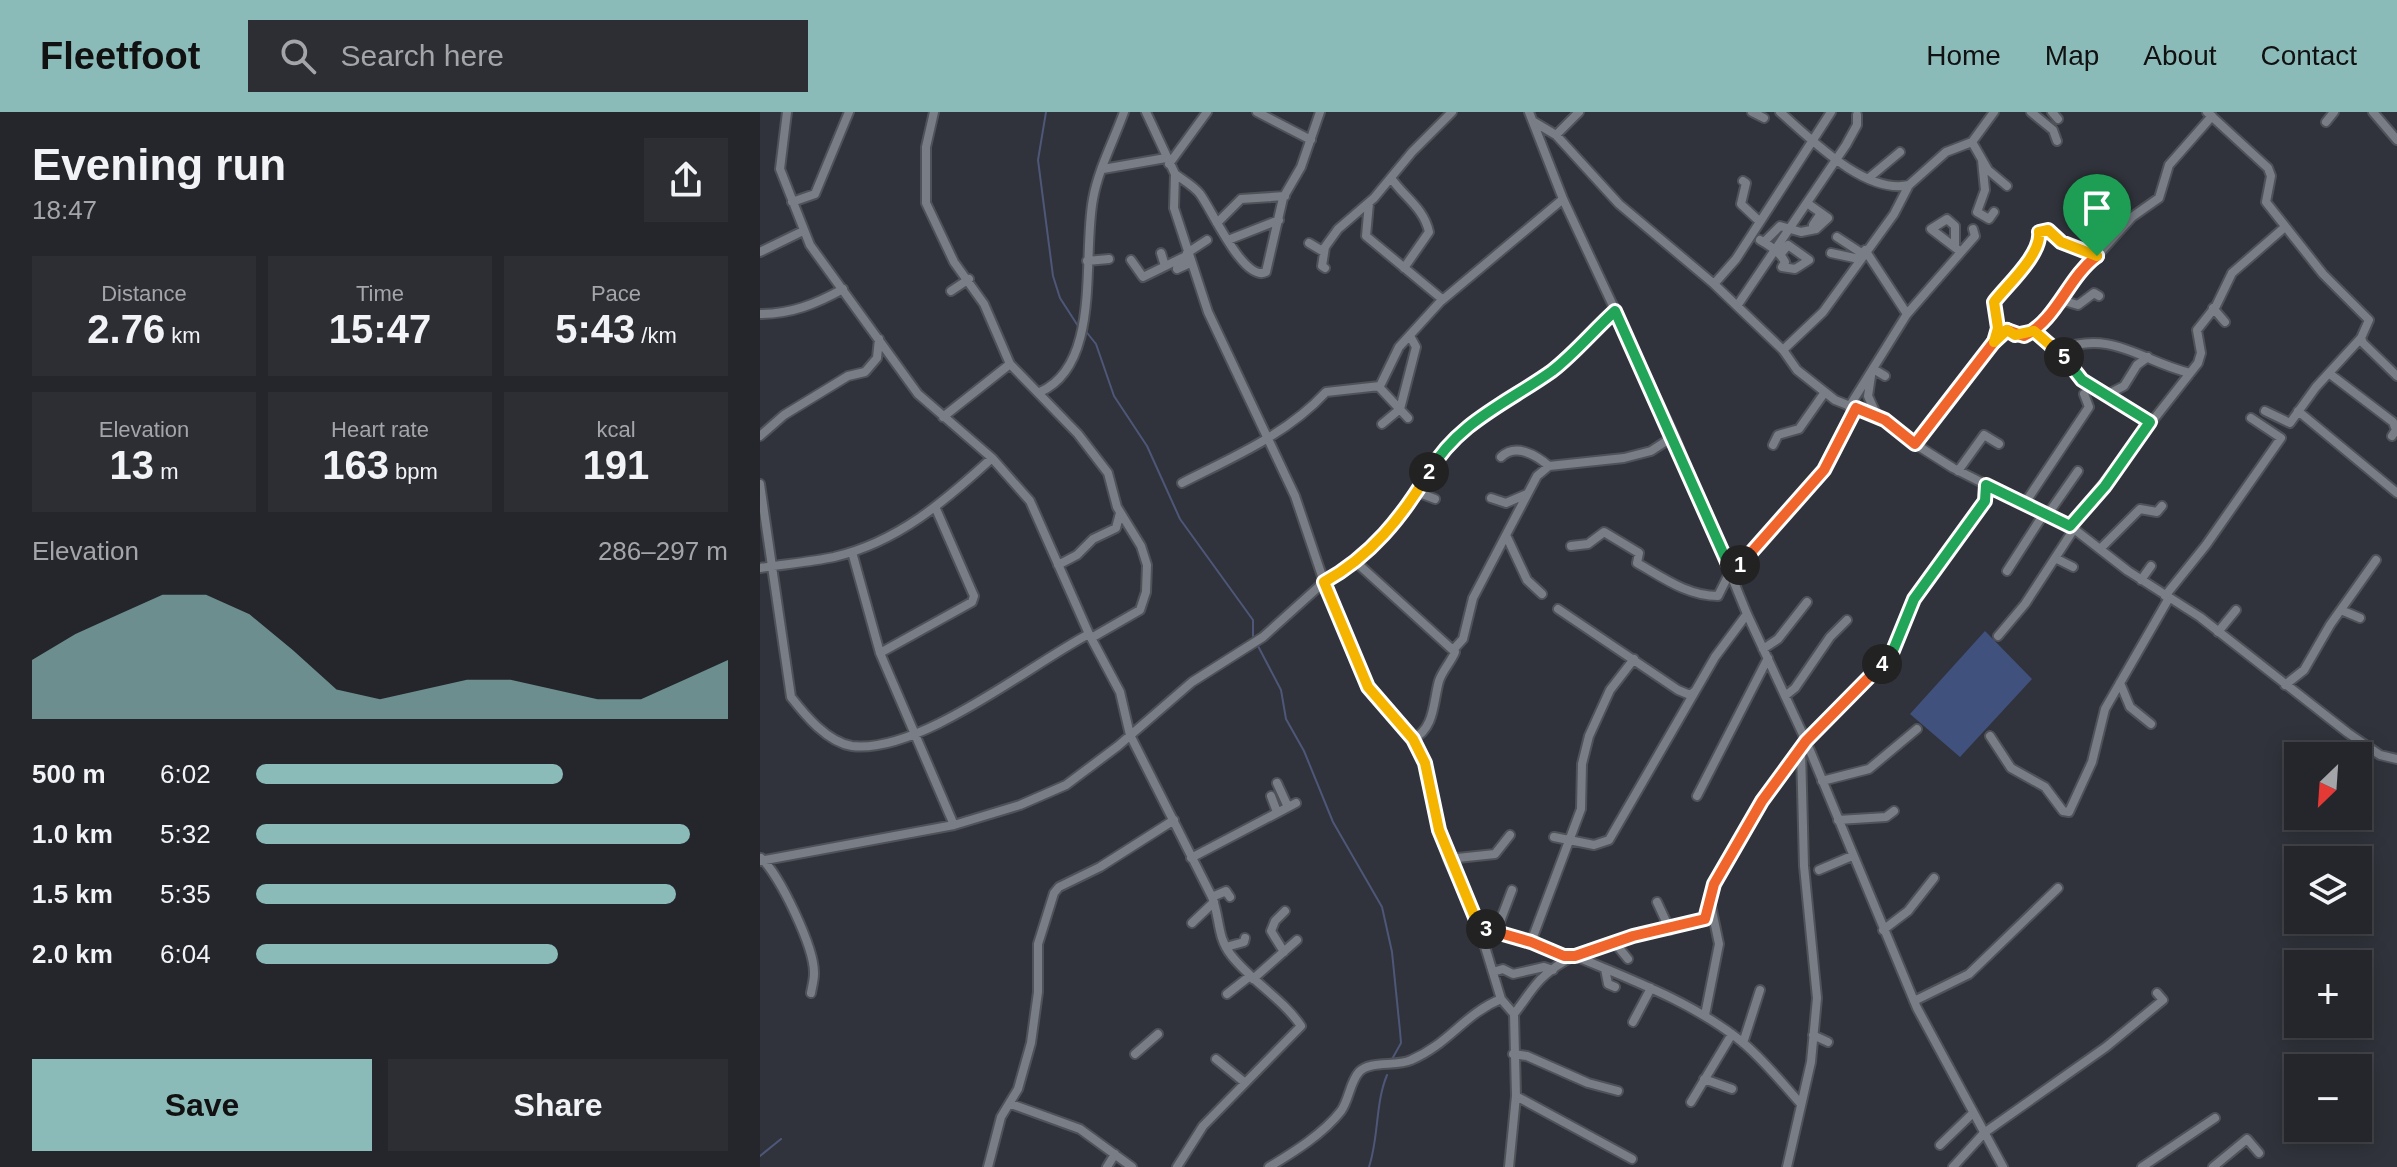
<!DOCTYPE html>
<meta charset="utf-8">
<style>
:root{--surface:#24262c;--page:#2c2e34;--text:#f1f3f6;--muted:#a3a5a9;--line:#414348;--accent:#8bbbb9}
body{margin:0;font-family:Helvetica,sans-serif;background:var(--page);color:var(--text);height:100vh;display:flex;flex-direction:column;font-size:30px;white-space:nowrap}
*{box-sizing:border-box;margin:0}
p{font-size:26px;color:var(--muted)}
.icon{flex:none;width:44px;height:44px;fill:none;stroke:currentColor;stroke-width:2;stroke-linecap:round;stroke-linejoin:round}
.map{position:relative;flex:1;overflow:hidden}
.panel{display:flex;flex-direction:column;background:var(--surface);width:760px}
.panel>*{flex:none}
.needle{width:52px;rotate:205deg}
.tools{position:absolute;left:1524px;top:630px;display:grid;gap:16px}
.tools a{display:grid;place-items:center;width:88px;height:88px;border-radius:0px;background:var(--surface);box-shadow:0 4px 20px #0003,0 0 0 2px var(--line);font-size:40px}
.pin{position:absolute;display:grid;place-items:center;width:68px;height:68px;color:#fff;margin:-82px -34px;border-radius:50% 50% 50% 0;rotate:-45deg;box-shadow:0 0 8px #0007}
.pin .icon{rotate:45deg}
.km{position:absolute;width:40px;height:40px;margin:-20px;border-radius:50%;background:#222;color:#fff;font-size:22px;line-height:40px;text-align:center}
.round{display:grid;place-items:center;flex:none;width:84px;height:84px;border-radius:0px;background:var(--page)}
.headline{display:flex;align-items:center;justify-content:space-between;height:136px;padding:0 32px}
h1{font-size:44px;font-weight:700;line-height:60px}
.stats{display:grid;grid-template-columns:repeat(3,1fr);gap:12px;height:136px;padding:8px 32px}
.stats div{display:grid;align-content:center;border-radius:0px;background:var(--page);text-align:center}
.stats b{font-size:40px;font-weight:700}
.stats small{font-size:22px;font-weight:400}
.stats p{font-size:22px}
.chart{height:224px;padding:16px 32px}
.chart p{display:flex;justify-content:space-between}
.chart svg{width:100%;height:144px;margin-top:8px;fill:var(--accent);opacity:.7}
.cta{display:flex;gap:16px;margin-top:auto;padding:16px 32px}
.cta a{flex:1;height:92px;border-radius:0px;background:var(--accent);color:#111;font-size:32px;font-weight:700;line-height:92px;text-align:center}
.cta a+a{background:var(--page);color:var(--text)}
ul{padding:0 32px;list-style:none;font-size:26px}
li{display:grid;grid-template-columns:128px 96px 1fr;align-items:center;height:60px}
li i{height:20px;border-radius:10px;background:var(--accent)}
header{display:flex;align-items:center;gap:48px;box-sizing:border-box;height:112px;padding:0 40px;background:var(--accent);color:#111}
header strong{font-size:38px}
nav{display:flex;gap:44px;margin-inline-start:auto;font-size:28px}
.search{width:560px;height:72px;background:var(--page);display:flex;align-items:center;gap:20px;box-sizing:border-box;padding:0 28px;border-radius:0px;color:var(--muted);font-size:30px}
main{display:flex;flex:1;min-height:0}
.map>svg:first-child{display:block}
</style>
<header>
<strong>Fleetfoot</strong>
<div class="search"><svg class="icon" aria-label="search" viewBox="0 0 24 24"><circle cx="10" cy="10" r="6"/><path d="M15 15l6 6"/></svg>Search here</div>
<nav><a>Home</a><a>Map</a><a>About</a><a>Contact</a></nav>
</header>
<main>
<section class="panel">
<div class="headline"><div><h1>Evening run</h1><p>18:47</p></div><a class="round"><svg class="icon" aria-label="share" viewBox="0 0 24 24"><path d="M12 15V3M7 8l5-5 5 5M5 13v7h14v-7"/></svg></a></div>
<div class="stats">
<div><p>Distance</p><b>2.76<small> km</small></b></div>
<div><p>Time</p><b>15:47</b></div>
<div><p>Pace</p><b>5:43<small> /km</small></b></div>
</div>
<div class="stats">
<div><p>Elevation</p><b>13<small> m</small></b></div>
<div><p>Heart rate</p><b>163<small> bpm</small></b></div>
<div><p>kcal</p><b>191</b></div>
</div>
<div class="chart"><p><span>Elevation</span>286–297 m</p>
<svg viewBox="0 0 160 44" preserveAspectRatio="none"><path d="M0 44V26L10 18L20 12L30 6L40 6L50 12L60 23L70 35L80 38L90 35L100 32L110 32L120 35L130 38L140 38L150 32L160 26V44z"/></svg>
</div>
<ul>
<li><b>500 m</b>6:02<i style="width:65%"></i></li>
<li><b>1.0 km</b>5:32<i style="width:92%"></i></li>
<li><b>1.5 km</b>5:35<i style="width:89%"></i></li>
<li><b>2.0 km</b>6:04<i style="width:64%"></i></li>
</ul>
<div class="cta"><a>Save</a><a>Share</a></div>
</section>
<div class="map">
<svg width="1637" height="1055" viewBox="0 0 1637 1055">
<rect width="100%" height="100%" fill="#30333b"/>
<path fill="#41517d" d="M1225,519l47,48 -72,78 -50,-43z"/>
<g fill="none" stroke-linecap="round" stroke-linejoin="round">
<path stroke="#4e5778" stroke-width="2" d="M286,0l-8,48 15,116 7,22 18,28
M324,217l12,15 18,52 33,50 33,73 73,101v16
M498,534l23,44 5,29 18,32 29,71 49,85 10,45 8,79 1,12 -10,18
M0,1044l21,-17
M609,1055c10,-30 6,-63 18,-92"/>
<defs>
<path id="minor" d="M27,0l-7,57 30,76 108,149 74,64 38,43 59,133 31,58 10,43 82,162c8,20 5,41 19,58 20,26 52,44 70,71l-98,100 -26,41
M174,0l-8,35v56l28,59 30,42 26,60 68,70 30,39 9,34 24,39 6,19 -1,27 -6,18 -47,27
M386,0l29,62 -1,34 34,104 87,184 29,86 44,105 45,52 12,24 23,96 31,68 22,72 13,15 2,82 -7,71
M497,0l54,28
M769,0l34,87 111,237 73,178 59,127 111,267 86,159
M992,0l12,6
M1020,0c30,26 85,83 129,73
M1271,0l22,18 4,11
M1292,0l6,7
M1447,0l61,56 3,8 -5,26 57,72 46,46 -8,18 2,5 34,33
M1613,0l24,28
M774,10l22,13 63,69 95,80 69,66 14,20 38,30 50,20 19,17 49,31 121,61 54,42 72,46 148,116 32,22 17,4
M1566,10l8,-10
M796,23l23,-23
M1212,30l16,28 19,16
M1222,48l3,30 -8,22 12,7 5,-7
M409,52l38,-52
M343,57l63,-11
M415,62c8,6 19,12 25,20 12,16 44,89 66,78l17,-74 18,-31 19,-55
M1110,65l30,-25
M631,66c13,19 33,30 38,54l-25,36
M983,69l3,2 -5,21 18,17
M32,90l23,-8 34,-82
M609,91l-3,33 76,63
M457,111l24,-24 44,-3
M1056,117l12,-11 -7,-5
M1077,125l26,17
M468,128l51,-20
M1000,128c9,5 20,12 25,22l-3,5 13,2 14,-9 -21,-15 -8,10
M1004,130l16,-16 21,6 15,-3 -3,-4 8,-12 -14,-10
M549,131l15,9
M1195,133v-19l-8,-7 -16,10 30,23
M1105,138l42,64
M0,140l43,-21
M401,141l4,13
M427,141l20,-13
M1071,141l28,6
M371,148l12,17 45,-22
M327,149l22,-2
M565,156l-3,-2 3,-19 13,-18 36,-31 38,-46 40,-40
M417,157l13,-6
M954,172l22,-25 95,-147
M191,179l18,-12
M1301,188l17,5 16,-12 5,3
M977,194l109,-161 11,-20v-10
M1453,196l12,14
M0,202c31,0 56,-10 83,-25
M1274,219l19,14 29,35 68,42
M1234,230l4,-14 -4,-26c12,-16 47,-51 45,-70l9,-2 13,12 36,14 35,-39 27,-19 10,-33 43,-49
M1023,238l40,-38 71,-98 15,-29 37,-33 26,-10 22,-30
M1298,238c55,-21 82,11 132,23
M1115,258l10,6
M1570,262l63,48 3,8 -4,6
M1111,264l-3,20 9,20
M619,275l29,31
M280,280c62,-27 42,-136 53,-193 5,-29 21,-59 31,-87
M1346,283l18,-9 13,-21 11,-8
M1089,295l58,-93 68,-78 -2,-7
M1505,299l25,12 26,-36 45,-49
M1538,299l99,82
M183,305l67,-53
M622,312l18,-15 16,-62 -6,-11
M0,324l24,-21 64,-39 17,-4 12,-14 2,-19
M1155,332l85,-110 7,-4 17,6c33,-16 44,-59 73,-80
M1013,333l5,-10 21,-6 26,-37
M741,345c15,-14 35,-2 48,9
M1198,359l26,-36 15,9
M422,371c51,-26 104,-48 144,-91l54,-6 19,-39 41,-45 123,-103
M0,372l31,213c14,18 36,45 61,49 68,8 179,-82 237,-112
M657,380l18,7
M731,386l15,5 21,-9
M1265,391l64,-96 -5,-13
M1288,402l30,-43
M1310,414l128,-163 3,-10 -4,-23 19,-24 16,-33 53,-46
M811,434l17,-2 16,-12 35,21 -2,10c25,14 50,33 81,33l13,-26
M1342,435l38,-38 17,3 5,-6
M92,440l28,101 74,172
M1295,446l18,9
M597,451l98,89c-4,10 -13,19 -16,29 -6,21 -4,47 -26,58
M298,453l19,-10 16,-16 23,-11 4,-15
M0,456c25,-4 50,-6 74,-11 64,-15 111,-56 158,-99
M1247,459l38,-59
M972,461l29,-28 63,-75 32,-62
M1381,468l10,-14
M782,482l-15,-14 -21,-45 31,-59 12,-10 75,-8 27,-7 23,-15
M1405,484l41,-51 75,-107 -30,-20
M798,497l120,81 12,5 5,-4
M1581,498l19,8
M1458,520l18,-22
M1238,524l27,-32 49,-75
M1003,537l15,-10 29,-37
M693,538l10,-11 10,-41 33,-63
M120,541l92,-51 2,-6 -38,-87
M1360,571l10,24 21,17
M1525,573l19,-15 26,-45 46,-65
M1025,584l10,-8 35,-51 17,-17
M1230,624l21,32 34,19 18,24 6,1 23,-50 13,-53 64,-111
M1062,669l47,-12 48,-40
M517,671l11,24
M511,684l6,16
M937,684l71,-138
M1078,708l48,-3 8,-6
M794,725l40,8 15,-5 106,-183 32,-43
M1,746c18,16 54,90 53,116 0,6 -2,13 -3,19
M431,746l105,-55
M688,747l47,-5 15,-19
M0,749l194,-36 66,-20 46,-20 52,-39 74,-64 71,-45 61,-55 33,-19 54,-61 25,-41 25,-29 43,-33 50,-29 61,-59
M1059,758l33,-14
M452,785l14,-6 4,6
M897,790l13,28
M432,811l22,-21
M719,815l52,15 33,14h11c57,24 117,46 166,85 22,18 41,42 60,63
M1123,818l25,-19 26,-33
M736,820l16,-42
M771,830l50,-133 1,-45 7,-28 21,-46 24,-31
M855,831l13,16
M466,835l18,-5 1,-4
M524,840l-13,-21 4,-10 10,-10
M845,857l3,15 7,3
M733,860l10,-3 10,5 31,-7 9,3
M493,867l44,-39
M467,882l23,-18
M1154,889l55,-27 89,-86
M754,902c9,-11 17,-25 27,-35 40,-40 113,-45 164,-60l9,-35 48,-83 44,-60 86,-88 22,-54 71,-98 1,-16
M945,903l14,-71 -9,-43
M873,910l18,-34
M1053,923l15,7
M983,931l17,-53
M375,942l23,-20
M753,942l14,2 61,27 30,8
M456,947l28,23
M944,967l28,10
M756,984l116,63
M931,990l41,-68
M251,992l69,25 52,38
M1180,1033l33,-32
M228,1055l13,-50 17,-28 13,-46 7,-51v-48l16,-51 5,-6 41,-20 74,-47
M347,1055l8,-13
M509,1055c25,-15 54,-33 72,-56 8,-11 9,-29 18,-39 11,-12 37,-5 52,-12 38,-16 53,-46 90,-61
M1027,1055l24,-105 6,-64 -13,-132 -3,-116
M1193,1055l31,-34 122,-86 57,-47 -6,-7
M1382,1055l73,-49
M1453,1055l34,-28 12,14"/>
</defs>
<use href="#minor" stroke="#4f5259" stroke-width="12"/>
<use href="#minor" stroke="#797d86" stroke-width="8"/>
</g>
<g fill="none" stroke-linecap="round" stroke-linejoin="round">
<defs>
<path id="split-1" d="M980,453l84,-95 32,-62 29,12 30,24 85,-110 7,-4 17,6c33,-16 44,-59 73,-80"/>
<path id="split-2" d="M669,360c29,-50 78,-69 123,-101 22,-17 42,-41 63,-60l117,262 8,-8"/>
<path id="split-3" d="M669,360c-27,45 -58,84 -105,110l44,105 45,52 12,24 14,67 40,97 7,2"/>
<path id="split-4" d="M726,817l45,13 33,14h11l58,-20 72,-17 9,-35 48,-83 44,-60 76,-77"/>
<path id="split-5" d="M1122,552l10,-11 22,-54 71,-98 1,-16 84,41 35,-40 45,-64 -68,-42 -18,-23"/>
<path id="split-6" d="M1304,245l-30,-26 -19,4 -8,-5 -13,12 4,-14 -4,-26c13,-17 48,-48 45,-70l9,-2 13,12 36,14"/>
</defs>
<use href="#split-1" stroke="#fff" stroke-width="16"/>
<use href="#split-2" stroke="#fff" stroke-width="16"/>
<use href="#split-3" stroke="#fff" stroke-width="16"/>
<use href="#split-4" stroke="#fff" stroke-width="16"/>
<use href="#split-5" stroke="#fff" stroke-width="16"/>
<use href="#split-6" stroke="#fff" stroke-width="16"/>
<use href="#split-1" stroke="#f0652b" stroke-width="10"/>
<use href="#split-2" stroke="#22a559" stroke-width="10"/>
<use href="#split-3" stroke="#f5b400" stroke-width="10"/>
<use href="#split-4" stroke="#f0652b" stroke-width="10"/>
<use href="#split-5" stroke="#22a559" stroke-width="10"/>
<use href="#split-6" stroke="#f5b400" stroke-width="10"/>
</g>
</svg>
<div class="tools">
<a><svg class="needle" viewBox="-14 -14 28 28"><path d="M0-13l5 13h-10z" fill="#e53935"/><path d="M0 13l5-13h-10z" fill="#a3a5a9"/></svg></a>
<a><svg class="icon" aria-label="layers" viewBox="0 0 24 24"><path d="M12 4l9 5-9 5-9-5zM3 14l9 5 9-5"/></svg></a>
<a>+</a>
<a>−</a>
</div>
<div class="pin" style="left:1337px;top:144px;background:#1e9e55"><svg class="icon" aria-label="arrive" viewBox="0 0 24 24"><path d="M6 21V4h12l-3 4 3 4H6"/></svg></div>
<b class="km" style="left:980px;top:453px">1</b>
<b class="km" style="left:669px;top:360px">2</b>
<b class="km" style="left:726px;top:817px">3</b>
<b class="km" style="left:1122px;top:552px">4</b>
<b class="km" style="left:1304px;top:245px">5</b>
</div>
</main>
